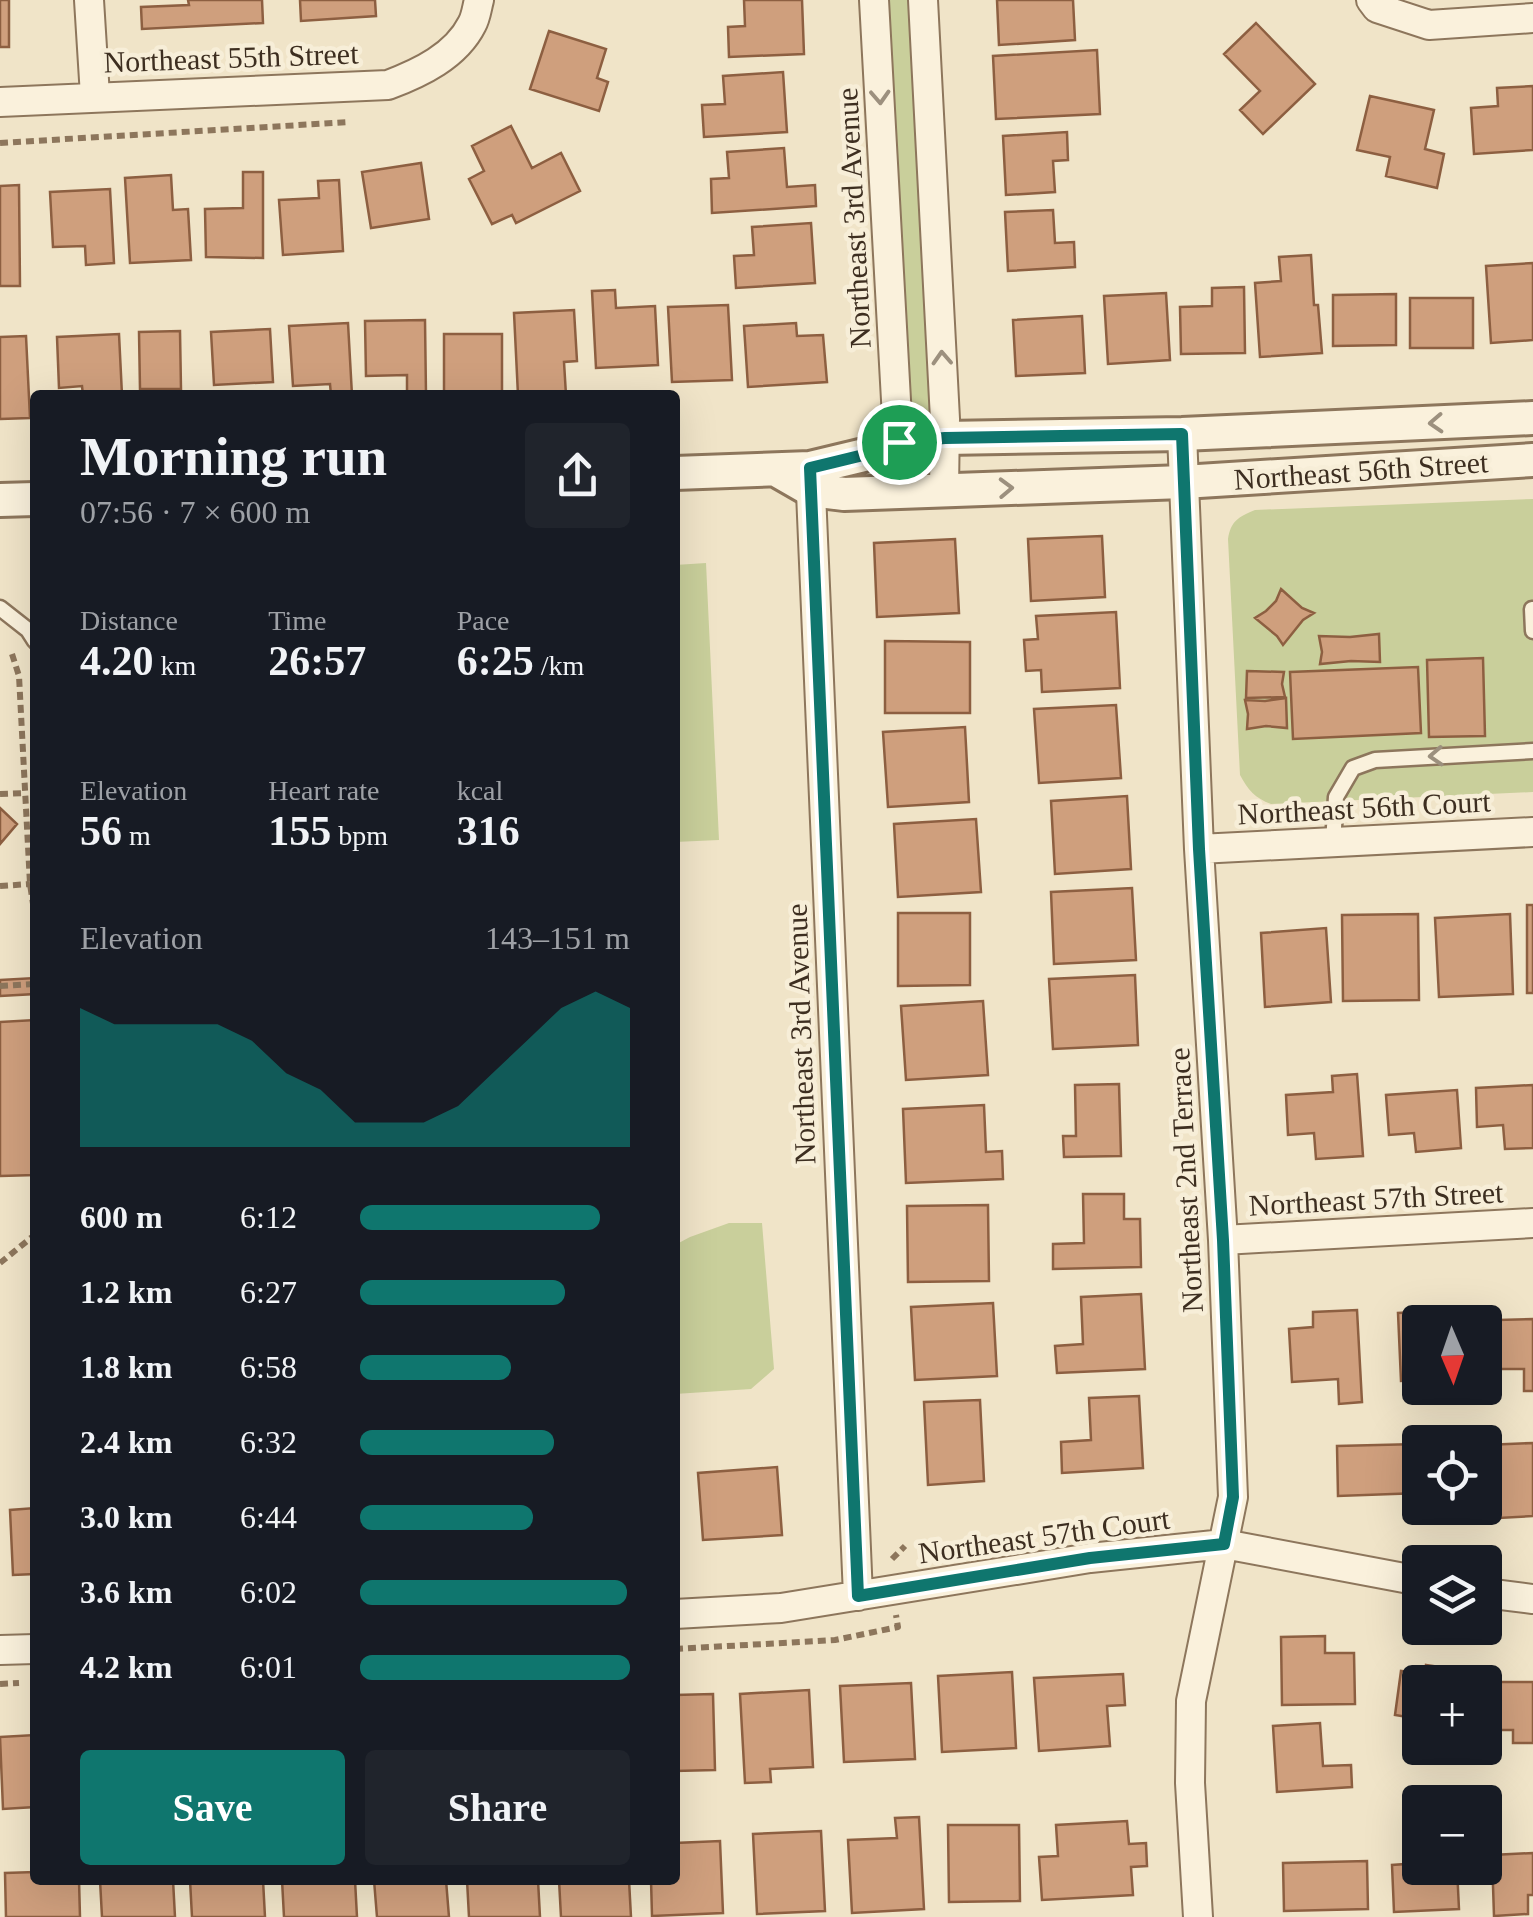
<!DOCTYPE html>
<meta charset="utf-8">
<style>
:root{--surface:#171b24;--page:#20242c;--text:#f1f3f6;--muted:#9ea1a6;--accent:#0f766e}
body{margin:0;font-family:Georgia,serif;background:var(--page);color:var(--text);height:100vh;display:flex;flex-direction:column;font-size:38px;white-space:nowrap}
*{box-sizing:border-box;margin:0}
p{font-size:32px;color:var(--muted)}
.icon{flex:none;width:55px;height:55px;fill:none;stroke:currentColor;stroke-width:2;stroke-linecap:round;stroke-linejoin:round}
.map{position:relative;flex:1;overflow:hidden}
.drawer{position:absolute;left:30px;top:390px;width:650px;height:1495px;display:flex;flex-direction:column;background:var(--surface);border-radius:10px;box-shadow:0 10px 40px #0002}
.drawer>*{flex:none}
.needle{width:65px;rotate:178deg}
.tools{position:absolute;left:1402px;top:1305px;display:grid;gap:20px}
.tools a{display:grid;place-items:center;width:100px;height:100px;border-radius:10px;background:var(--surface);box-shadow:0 10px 40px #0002;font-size:50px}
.pin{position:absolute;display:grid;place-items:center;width:85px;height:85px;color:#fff;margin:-42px;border:5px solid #fff;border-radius:50%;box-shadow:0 2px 10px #0007}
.round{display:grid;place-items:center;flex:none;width:105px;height:105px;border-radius:10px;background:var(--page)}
.summary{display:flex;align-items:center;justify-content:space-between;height:170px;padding:0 50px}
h1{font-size:55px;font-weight:700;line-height:75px}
.stats{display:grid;grid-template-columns:repeat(3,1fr);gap:15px;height:170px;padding:10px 50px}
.stats div{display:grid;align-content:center}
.stats b{font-size:42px;font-weight:700}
.stats small{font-size:28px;font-weight:400}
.stats p{font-size:28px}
.chart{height:280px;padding:20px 50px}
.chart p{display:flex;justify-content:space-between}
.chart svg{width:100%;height:180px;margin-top:10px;fill:var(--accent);opacity:.7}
.button{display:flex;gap:20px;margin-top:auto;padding:20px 50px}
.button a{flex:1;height:115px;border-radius:10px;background:var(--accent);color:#fff;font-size:40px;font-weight:700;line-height:115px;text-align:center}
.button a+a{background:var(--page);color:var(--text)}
ul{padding:0 50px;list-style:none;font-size:32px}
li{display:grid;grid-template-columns:160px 120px 1fr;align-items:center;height:75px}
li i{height:25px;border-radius:12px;background:var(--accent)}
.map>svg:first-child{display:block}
</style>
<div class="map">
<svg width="1533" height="1917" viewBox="0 0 1533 1917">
<rect width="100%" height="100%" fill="#f0e4c8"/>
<path fill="#c9cf9b" d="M885,0h28l22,414 -27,1z
M1533,499v293l-262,12c-16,-6 -23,-14 -31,-29l-12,-236c3,-18 10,-22 27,-29z
M706,563l13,277 -44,2v-277z
M729,1223h33l12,146 -23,20 -76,5v-149l15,-8z"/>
<path fill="#cf9f7d" stroke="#8d5f41" stroke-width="2.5" d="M0,0h9v47h-9z
M188,0h74l1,23 -121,6 -1,-22 48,-2z
M300,0h75l1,16 -75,5z
M744,0h58l2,54 -75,3 -1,-30 17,-1z
M997,0h76l2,40 -76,5z
M1256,23l59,61 -52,50 -23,-24 20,-19 -36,-37z
M549,31l57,18 -9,29 11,4 -9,29 -69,-22z
M1097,50l3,64 -104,5 -3,-63z
M783,72l4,60 -83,5 -2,-32 23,-1 -2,-28z
M1533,86v64l-59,4 -3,-46 27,-2 -1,-18z
M1370,96l64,14 -9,39 19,5 -7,34 -51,-12 4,-19 -33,-7z
M511,126l21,42 29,-15 19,38 -64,32 -4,-8 -20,9 -23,-45 15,-8 -12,-25z
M1067,132l1,28 -15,1 2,31 -49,3 -3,-59z
M784,148l3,39 28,-2 1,21 -104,7 -1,-34 18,-1 -2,-26z
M421,163l8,56 -58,9 -9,-56z
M243,172h20v86l-57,-1 -1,-48 38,-1z
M171,175l2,35 15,-1 3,51 -61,3 -5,-85z
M339,180l4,71 -60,4 -4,-55 40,-2 -1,-17z
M19,185l1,101h-20v-100z
M110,189l4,74 -28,2 -1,-19 -32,1 -3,-55z
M1053,210l2,33 19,-1 1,25 -67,4 -3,-59z
M811,223l4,60 -79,5 -2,-32 20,-1 -2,-28z
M1311,255l3,50h4l4,48 -62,4 -5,-74 26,-2 -2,-24z
M1533,263v77l-42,3 -5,-77z
M1244,287l1,66 -64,1 -1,-47 32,-1v-18z
M615,290l1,18 39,-2 3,59 -62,3 -4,-77z
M1166,293l4,67 -62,4 -4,-68z
M1396,294v51l-63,1v-51z
M1410,298h63v50h-63z
M728,305l4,75 -60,2 -4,-75z
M574,310l3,51 -13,1 2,33h-48l-4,-82z
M1082,316l3,57 -69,3 -3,-56z
M425,320l1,75h-19v-20l-41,1 -1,-55z
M348,323l4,72h-21l-1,-11 -37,2 -4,-60z
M796,323l1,13 26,-1 4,47 -79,5 -4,-61z
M270,329l3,53 -59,3 -3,-53z
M180,331l1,58h-41l-1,-57z
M119,334l3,61h-39l-1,-9 -23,2 -2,-51z
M444,334h58v61h-58z
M26,336l4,82 -30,1v-82z
M1102,536l3,61 -74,4 -3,-62z
M955,539l4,74 -82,4 -3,-74z
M1281,589l21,19 12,5 -11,7 -20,25 -6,-9 -22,-18 11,-7 10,-10z
M1116,612l4,76 -78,4 -1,-22 -15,1 -2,-31 14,-1 -2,-23z
M1379,634l1,28 -29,-1 -31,3 2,-12 -3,-16 31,1z
M885,641l85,1v71h-85z
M1483,658l2,78 -56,1 -2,-77z
M1418,667l3,66 -128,6 -3,-67z
M1247,671l37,1 -2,12 3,13 -39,1z
M1286,698l1,30 -21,-2 -19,3 1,-15 -3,-14 20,1z
M1116,705l5,73 -82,5 -5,-74z
M965,727l4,75 -81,5 -5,-75z
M1127,796l4,73 -76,5 -4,-73z
M0,808l17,16 -17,20z
M976,819l5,73 -83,5 -4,-73z
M1132,888l4,72 -82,4 -3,-72z
M1527,905h6v88h-6z
M898,913h72v72l-72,1z
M1418,914l1,86 -76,1 -1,-86z
M1510,914l3,80 -74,3 -4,-79z
M1326,928l5,74 -66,5 -4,-74z
M1135,975l3,70 -85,4 -4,-70z
M35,978v16l-35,2v-16z
M983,1001l5,74 -82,5 -5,-74z
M35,1020v155l-35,1v-154z
M1357,1074l6,82 -47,3 -2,-26 -26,2 -2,-40 47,-3 -1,-16z
M1119,1084l2,72 -57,1 -1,-21h13l-1,-51z
M1533,1085v63l-28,1 -2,-24 -26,2 -1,-39z
M1457,1090l4,58 -45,4 -2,-19 -25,2 -3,-40z
M984,1105l2,47 16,-1 1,28 -97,4 -3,-74z
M1083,1194h41v25h16l1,48 -88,2v-25l31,-1z
M988,1205l1,76 -81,1 -1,-76z
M1141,1294l4,75 -88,4 -2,-27 28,-2 -2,-47z
M993,1303l4,73 -82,4 -4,-73z
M1357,1310l5,92 -23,2 -1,-25 -46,3 -3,-53 24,-2v-15z
M1457,1310v12h-37v58l-19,1 -3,-68z
M1475,1316h23v4l35,-1v72h-9v-22h-39v-47h-10z
M1139,1396l4,72 -81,5 -1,-31 30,-2 -2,-42z
M980,1400l4,81 -56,4 -4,-83z
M1533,1443v73l-34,2 -1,-16 -13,1v-58z
M1418,1444l2,49 -82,3 -1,-50z
M777,1467l5,68 -79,5 -5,-67z
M35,1508v66l-22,1 -3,-65z
M1325,1636v17h29l1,51 -73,1 -1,-68z
M1426,1665l42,6 -1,11h-47v37l-25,-4 6,-44 24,3z
M1012,1672l4,76 -74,4 -4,-76z
M1123,1674l2,31 -18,1 3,40 -71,5 -5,-73z
M1488,1682h45v61h-20v-13h-25z
M911,1683l4,76 -71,3 -4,-76z
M809,1690l4,77 -43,2 1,13 -26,1 -5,-89z
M713,1694l2,76 -40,1v-76z
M1320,1723l3,43 28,-1 1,22 -75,5 -4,-66z
M35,1735v72l-32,2 -3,-72z
M919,1817l5,92 -72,4 -4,-73 49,-2 -2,-20z
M1127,1821l2,23 17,-1 1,23 -16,1 2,28 -91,5 -3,-43 19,-1 -2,-31z
M948,1825h71l1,76 -71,1z
M821,1831l4,80 -68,3 -4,-80z
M1420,1838v30h37l2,41 -65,3 -2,-47 13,-1 -1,-25z
M720,1841l3,72 -71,3 -1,-36h24v-37z
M1533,1853v42h-5v19l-34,2 -2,-61z
M1367,1861l1,48 -84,2 -1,-48z
M35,1872v8h44l1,37h-74l-1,-44z
M100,1880h73l2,37h-73z
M190,1880h73l2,37h-73z
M282,1880h73l2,37h-73z
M374,1880h72l3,37h-72z
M467,1880h71l2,37h-71z
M559,1880h70l2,37h-70z"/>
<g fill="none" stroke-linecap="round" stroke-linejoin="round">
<defs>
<path id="service" d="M0,608l28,22 7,11
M1532,609l1,22
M1333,842l3,-45 17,-29 22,-8 158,-9"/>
<path id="minor" d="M89,0l6,96
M874,0l27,491
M923,0l22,419 -1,71
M1371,0l6,8 52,17 104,-7
M0,102l388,-17c32,-12 68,-29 84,-61 4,-7 5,-17 7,-24
M1182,434l17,415 24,391 10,257 -42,204 -1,82 8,134
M810,469l48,1127
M1199,849l334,-17
M1223,1240l310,-17
M1485,1593l48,6
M675,1614l106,-6 309,-50 134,-14 196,37
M0,1650l35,-1"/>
<path id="tertiary" d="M778,471l33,19 33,4 339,-12 350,-22
M675,473l135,-5 75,-18 14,-7 46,-5 237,-4 351,-16
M0,500l35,-1"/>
</defs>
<use href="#service" stroke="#8d765c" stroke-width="19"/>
<use href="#minor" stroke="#8d765c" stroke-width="32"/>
<use href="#tertiary" stroke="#8d765c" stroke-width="38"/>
<path stroke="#8d765c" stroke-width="6" stroke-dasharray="8 5" stroke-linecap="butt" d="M0,143l350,-21
M12,654l7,22 11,208 5,33
M0,794l25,-1
M0,886l30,-2
M0,986l35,-2
M0,1263l32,-26
M892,1559l13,-13
M675,1649l160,-9 63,-13 -2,-12
M0,1684l19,-1"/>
<use href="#service" stroke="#faf1dc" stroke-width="14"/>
<use href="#minor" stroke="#faf1dc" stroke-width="28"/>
<use href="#tertiary" stroke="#faf1dc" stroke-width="32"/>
</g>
<defs><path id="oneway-chevron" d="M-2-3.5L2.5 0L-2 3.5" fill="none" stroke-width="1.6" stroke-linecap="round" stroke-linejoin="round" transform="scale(2.5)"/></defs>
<g stroke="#9c907e">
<use href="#oneway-chevron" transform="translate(880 97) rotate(87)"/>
<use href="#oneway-chevron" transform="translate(942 358) rotate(-93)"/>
<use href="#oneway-chevron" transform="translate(1436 423) rotate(177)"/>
<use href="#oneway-chevron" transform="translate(1006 488) rotate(-2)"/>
<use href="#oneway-chevron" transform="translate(1436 756) rotate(177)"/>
</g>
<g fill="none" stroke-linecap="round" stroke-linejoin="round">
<defs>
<path id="route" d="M1182,434l17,415 24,391 10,257 -9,47 -134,14 -232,38 -48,-1128 74,-18 15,-8 46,-4z"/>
</defs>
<use href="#route" stroke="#fff" stroke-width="20"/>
<use href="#route" stroke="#0f766e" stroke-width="12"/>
</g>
<g text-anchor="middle" stroke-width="9" stroke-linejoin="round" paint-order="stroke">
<g font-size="30" fill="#3d2e20" stroke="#f7eed8">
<text transform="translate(231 58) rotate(-2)" y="10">Northeast 55th Street</text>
<text transform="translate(854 218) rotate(-93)" y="10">Northeast 3rd Avenue</text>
<text transform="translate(1361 471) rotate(-4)" y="10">Northeast 56th Street</text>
<text transform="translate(1364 808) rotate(-3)" y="10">Northeast 56th Court</text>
<text transform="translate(801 1034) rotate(-92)" y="10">Northeast 3rd Avenue</text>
<text transform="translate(1186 1180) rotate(-93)" y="10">Northeast 2nd Terrace</text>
<text transform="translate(1376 1199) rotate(-3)" y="10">Northeast 57th Street</text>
<text transform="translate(1044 1536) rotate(-8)" y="10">Northeast 57th Court</text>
</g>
</g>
</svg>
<div class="tools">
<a><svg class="needle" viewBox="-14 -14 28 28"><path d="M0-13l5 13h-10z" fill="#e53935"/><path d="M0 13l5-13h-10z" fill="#9ea1a6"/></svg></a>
<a><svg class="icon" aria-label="locate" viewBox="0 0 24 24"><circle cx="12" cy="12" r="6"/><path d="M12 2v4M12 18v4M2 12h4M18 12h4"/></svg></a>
<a><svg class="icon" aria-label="layers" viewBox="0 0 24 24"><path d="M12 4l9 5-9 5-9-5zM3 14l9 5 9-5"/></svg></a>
<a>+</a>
<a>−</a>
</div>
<div class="pin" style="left:899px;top:442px;background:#1e9e55"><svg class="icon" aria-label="arrive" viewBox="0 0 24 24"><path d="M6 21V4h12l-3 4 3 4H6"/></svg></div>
<section class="drawer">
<div class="summary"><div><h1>Morning run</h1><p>07:56 · 7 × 600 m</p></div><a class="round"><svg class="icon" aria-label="share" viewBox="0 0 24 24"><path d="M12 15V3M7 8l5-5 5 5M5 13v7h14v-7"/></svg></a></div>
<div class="stats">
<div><p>Distance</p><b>4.20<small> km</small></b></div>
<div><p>Time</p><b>26:57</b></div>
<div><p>Pace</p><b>6:25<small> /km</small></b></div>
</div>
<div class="stats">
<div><p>Elevation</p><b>56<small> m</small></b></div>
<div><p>Heart rate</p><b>155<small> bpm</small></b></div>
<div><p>kcal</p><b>316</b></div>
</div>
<div class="chart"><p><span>Elevation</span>143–151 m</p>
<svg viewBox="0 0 160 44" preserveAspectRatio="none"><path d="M0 44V10L10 14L20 14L30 14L40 14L50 18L60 26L70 30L80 38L90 38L100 38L110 34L120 26L130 18L140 10L150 6L160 10V44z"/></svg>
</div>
<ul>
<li><b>600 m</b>6:12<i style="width:89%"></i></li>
<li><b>1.2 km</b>6:27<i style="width:76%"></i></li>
<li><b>1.8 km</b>6:58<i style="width:56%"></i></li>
<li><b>2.4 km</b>6:32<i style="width:72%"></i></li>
<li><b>3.0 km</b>6:44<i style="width:64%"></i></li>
<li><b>3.6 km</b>6:02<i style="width:99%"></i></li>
<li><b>4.2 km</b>6:01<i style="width:100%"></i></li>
</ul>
<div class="button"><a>Save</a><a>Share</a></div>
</section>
</div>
